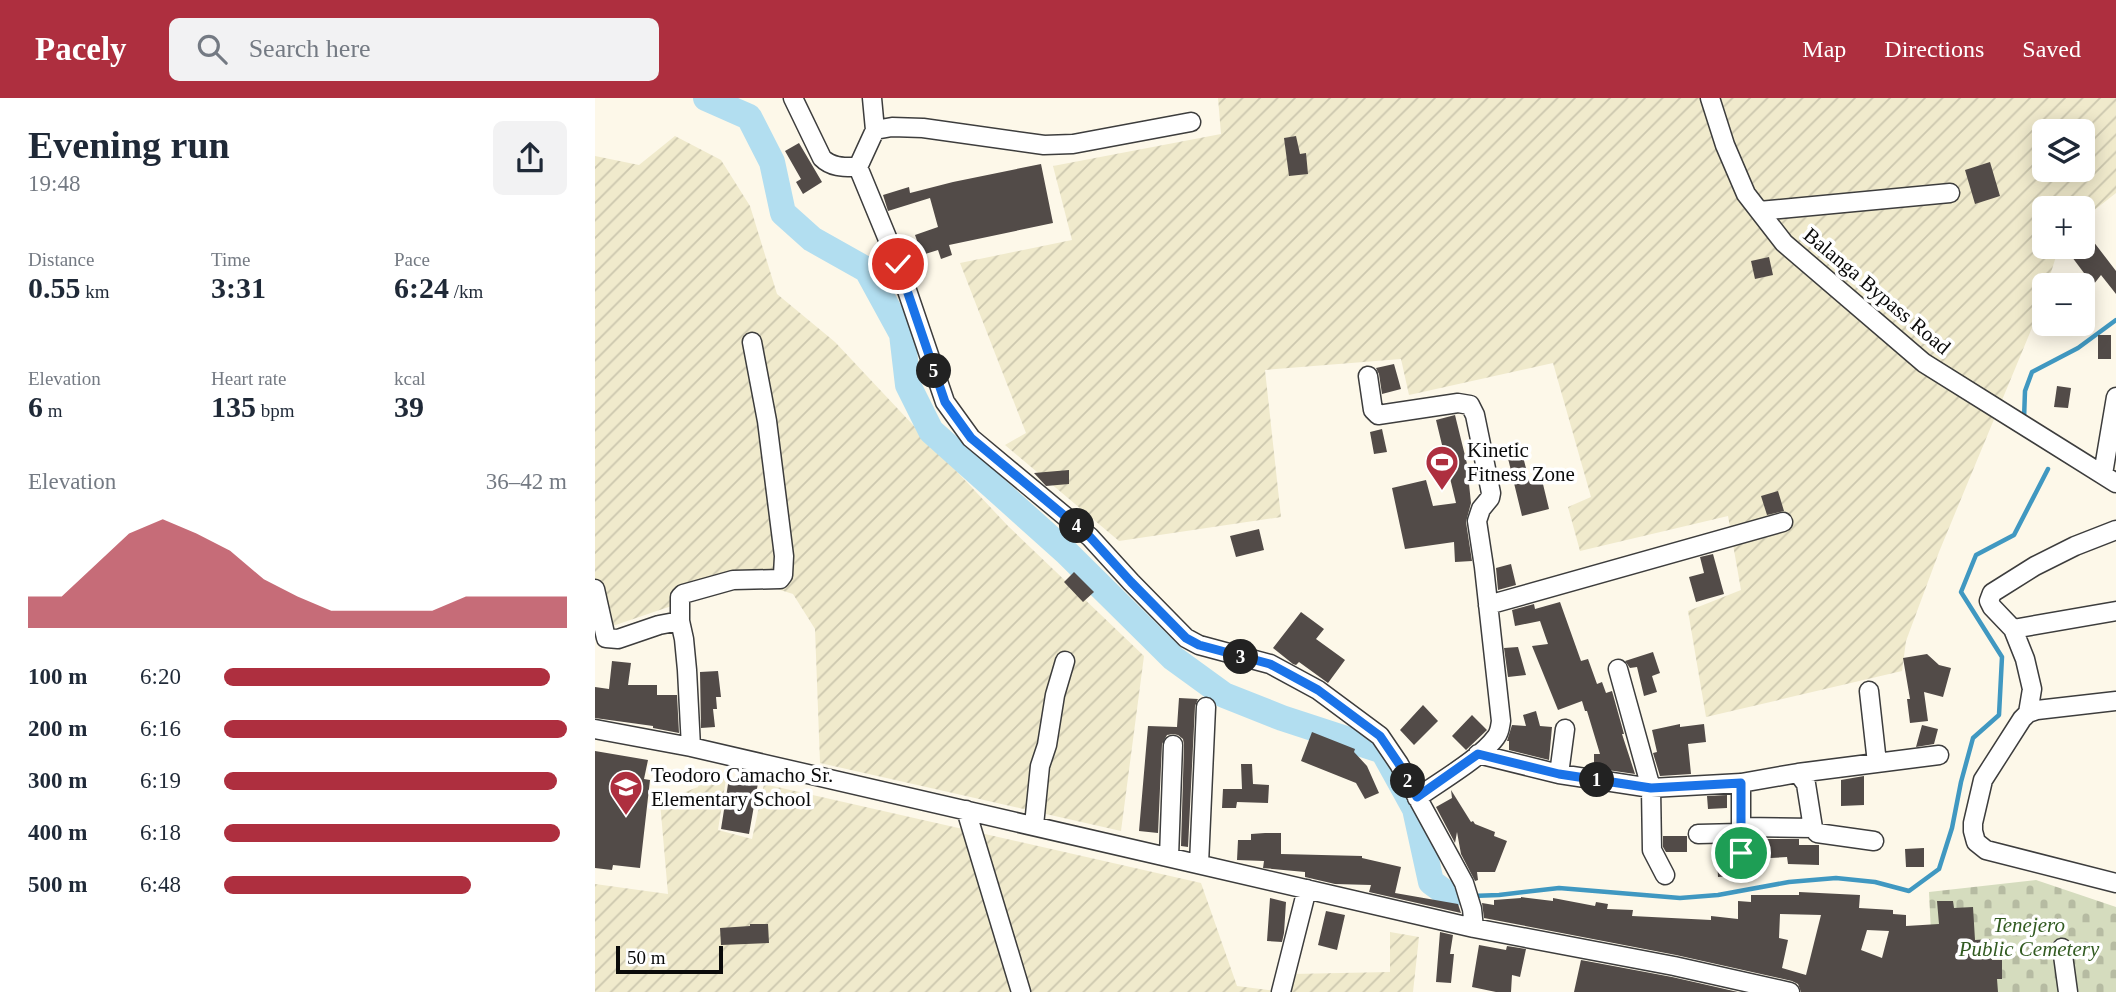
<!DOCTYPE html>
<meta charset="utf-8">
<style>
:root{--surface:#fff;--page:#f2f2f3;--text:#1f2937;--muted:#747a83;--accent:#ae2f3f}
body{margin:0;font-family:"Times New Roman",serif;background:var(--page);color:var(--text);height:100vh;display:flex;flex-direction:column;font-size:26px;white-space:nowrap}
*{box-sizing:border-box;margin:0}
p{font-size:23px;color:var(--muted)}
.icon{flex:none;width:38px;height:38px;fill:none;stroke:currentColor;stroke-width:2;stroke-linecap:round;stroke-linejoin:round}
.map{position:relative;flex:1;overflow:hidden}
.sheet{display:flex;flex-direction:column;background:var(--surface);width:595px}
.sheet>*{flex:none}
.tools{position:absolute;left:1437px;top:21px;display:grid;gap:14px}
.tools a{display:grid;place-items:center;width:63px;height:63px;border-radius:10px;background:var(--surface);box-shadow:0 4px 18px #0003;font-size:35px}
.scale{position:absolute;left:21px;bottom:18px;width:107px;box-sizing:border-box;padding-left:7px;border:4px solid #0a0a0a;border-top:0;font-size:19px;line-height:24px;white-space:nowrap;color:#0a0a0a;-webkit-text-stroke:5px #fff;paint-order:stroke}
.pin{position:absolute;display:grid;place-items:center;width:60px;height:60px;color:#fff;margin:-30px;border:4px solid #fff;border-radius:50%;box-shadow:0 2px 7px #0007}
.km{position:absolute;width:35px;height:35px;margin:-18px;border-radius:50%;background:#222;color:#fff;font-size:19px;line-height:35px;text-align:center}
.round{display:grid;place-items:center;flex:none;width:74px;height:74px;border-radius:10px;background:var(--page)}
.head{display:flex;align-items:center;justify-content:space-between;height:119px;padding:0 28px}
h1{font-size:38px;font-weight:700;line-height:52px}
.stats{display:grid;grid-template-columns:repeat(3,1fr);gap:10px;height:119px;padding:7px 28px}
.stats div{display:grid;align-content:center}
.stats b{font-size:30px;font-weight:700}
.stats small{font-size:19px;font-weight:400}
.stats p{font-size:19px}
.chart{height:196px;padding:14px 28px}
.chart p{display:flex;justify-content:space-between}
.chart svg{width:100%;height:126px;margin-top:7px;fill:var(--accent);opacity:.7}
ul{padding:0 28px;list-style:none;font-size:23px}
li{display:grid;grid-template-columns:112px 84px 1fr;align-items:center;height:52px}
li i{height:18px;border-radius:9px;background:var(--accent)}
header{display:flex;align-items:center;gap:42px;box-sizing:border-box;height:98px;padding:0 35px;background:var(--accent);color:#fff}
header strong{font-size:33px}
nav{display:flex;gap:38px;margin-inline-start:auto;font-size:24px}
.search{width:490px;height:63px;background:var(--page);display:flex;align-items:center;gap:18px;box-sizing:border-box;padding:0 24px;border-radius:10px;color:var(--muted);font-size:26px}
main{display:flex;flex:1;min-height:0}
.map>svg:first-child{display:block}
</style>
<header>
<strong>Pacely</strong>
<div class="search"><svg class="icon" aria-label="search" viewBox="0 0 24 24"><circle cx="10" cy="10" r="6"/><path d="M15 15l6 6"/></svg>Search here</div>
<nav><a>Map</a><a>Directions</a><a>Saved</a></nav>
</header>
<main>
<section class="sheet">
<div class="head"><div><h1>Evening run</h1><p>19:48</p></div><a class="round"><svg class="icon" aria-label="share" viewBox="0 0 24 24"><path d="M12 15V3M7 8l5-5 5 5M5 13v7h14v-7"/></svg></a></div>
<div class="stats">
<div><p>Distance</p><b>0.55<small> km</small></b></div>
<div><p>Time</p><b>3:31</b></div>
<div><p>Pace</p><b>6:24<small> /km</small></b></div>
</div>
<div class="stats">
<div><p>Elevation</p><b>6<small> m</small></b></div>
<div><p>Heart rate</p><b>135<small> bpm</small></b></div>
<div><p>kcal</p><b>39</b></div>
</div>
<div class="chart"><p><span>Elevation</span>36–42 m</p>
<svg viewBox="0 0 160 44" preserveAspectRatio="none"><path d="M0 44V33L10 33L20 22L30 11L40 6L50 11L60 17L70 27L80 33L90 38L100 38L110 38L120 38L130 33L140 33L150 33L160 33V44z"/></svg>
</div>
<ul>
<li><b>100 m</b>6:20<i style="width:95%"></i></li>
<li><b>200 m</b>6:16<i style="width:100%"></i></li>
<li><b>300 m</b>6:19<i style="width:97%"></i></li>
<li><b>400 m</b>6:18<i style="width:98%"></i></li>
<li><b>500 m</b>6:48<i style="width:72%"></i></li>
</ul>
</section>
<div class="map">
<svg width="1521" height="894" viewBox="0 0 1521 894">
<defs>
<pattern id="farmland-furrows" width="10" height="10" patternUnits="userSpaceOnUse" patternTransform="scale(1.75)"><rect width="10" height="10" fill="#f0eacc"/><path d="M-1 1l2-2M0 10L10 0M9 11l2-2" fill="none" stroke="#ccc7ae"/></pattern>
<pattern id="cemetery-stones" width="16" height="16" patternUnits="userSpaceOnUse" patternTransform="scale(1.75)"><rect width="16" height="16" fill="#d5dcbe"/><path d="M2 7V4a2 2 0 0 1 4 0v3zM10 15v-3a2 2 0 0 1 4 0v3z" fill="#b6bba2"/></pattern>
</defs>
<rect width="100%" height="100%" fill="#fdf8e9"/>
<path fill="url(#farmland-furrows)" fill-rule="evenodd" d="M623,0h898v95l-33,26v-11h-39v39h15l-12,38h-3v11l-3,10 -102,246 -33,89 -4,30 -196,46 -18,-106 53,-21 -13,-74 -148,35 -12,-44 23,-10 -38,-134 -144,32 -8,-36 -136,11 16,147 -162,24 -114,-96 21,-12 -66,-170 112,-23 -19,-74 168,-32zM1449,33h39v39h-39z
M80,38l46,24 29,46 27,88 58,48 173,184 136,130 -23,175 -301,-68 -5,-134 -22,-35 -45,-14 -153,52v-476l44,9z
M107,674l24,7 -8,51 34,9 12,-55 437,99 36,103 47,6 8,-18 98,-2v-40l29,5 -6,55h-818v-108l73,10 -8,-92 38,-15z"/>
<path fill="url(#cemetery-stones)" d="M1441,782l80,27v85h-182l-5,-100z"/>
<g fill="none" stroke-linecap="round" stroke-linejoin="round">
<path stroke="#4098c1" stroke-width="4.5" d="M1429,321l1,-28 7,-19 46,-24 38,-28
M855,798h13
M877,798l27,-1 60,-7 121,10 38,-3 71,-13 47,-4 39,4 34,9 30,-22 13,-41 9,-46 12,-44 26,-23 3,-58 -41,-65 15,-37 38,-20 34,-66"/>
<path stroke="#b2def0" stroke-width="26" d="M111,0l43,19 23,45 11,51 29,26 55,31 35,64 6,51 23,46 135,121 107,106 51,37 58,23 101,33 32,58 16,73 19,14"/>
</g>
<path fill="#524b48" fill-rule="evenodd" d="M701,38l4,18 6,-1 2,21 -19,2 -5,-38z
M204,45l23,39 -19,12 -7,-12 5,-3 -16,-28z
M1395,64l10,34 -25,8 -10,-34z
M446,66l12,59 -104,22 3,10 -11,4 -3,-9 -16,5 -7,-20 23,-8 -8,-29 -42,13 -5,-16 26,-8 1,6 43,-11z
M1498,143l23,30v23l-15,-19 -18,23v-13h-9l10,-12 -12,-16z
M1174,159l4,18 -18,4 -4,-18z
M1503,237h13v24h-13z
M799,266l7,25 -19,5 -3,-20 -3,-6z
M1462,288l14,2 -3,20 -14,-1z
M860,317l17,69h-3l2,19 -5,19 6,39 -17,1 -1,-20 -49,7 -13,-61 34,-8 7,26 23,-3 -20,-83z
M787,331l5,23 -13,2 -4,-22z
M924,344l11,41 12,-3 7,29 -27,7 -17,-70z
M474,372v14l-23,2 -12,-13z
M1183,393l6,20 -17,4 -6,-19z
M664,431l5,21 -28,7 -6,-21z
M1118,456l11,40 -28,8 -7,-25 15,-4 -4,-16z
M916,466l5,21 -18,5 -2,-22z
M479,474l20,20 -11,10 -19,-20z
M965,504l21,59 7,-2 9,25 5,-2 4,11 6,-2 12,43h-2l13,40 -41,-6v-14h6l-13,-43h-2l-3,-10 -24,9 -26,-64 16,-2 -8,-23 -25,5 -3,-16 22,-6 1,5z
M706,514l23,17 -8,10 29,21 -17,23 -29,-21 -3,3 -3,-1 -20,-16z
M923,549l8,28 -18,2 -4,-29z
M1058,554l7,21 -8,3 5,16 -13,4 -7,-29 -7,1 -5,-7z
M1332,556l12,11 12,3 -8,29 -19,-5 4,29 -18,2 -3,-24h3l-7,-41z
M17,563l19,2 -3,22h29v10h20l2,38 -26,-5v-2l-58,-8v-31l14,2z
M123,573l3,26h-5l1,12h-4l2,18 -14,1 -1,-56z
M584,600l19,1 -3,7 -7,141 -7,-1 3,-101 -1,-6 -5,-4 -5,-1 -6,1 -5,9 -4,89 -19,-2 9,-105 29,1z
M828,607l15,16 -24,24 -14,-15z
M941,613l4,15 12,1 -3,33 -40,-10v-9h-2l5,-16 14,1 -3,-11z
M877,617l15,15 -21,20 -14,-14z
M1085,626v3l24,-3 2,18 -18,2 3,30 -31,2 -7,-23 4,-1 -5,-22z
M1327,627l16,4 -4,15 -18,3z
M717,634l43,17 -1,3 13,14 12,27 -14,6 -9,-16 -55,-22z
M0,653l53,9 -4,19 6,1 -10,88 -27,-3 -1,5 -17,-2z
M646,666h11l1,20 16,1 -1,18 -31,-1 -1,6h-14l1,-19h19z
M1269,678v29l-23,1v-26z
M134,680l29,5 -9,51 -28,-5z
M856,692l20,32 2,-1 2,3 20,8 -1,4 13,5 -12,31h-18l1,8 -3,1 -14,-27 -4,-22 -2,11 -19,-36 16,-9z
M1132,697v13l-19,1 -1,-13z
M670,735h16v21l81,2v2l39,9 -6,26 63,11 3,9 -92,-21 2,-7 -36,-1 -30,-7v-5l-42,-4 1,-7 -27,-1 1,-20h13v-6z
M1068,738h24v16h-21l-3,-5z
M1157,741h47v6h20v20l-31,-1 -1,-7 -35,2z
M1329,750v19h-18l-1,-18z
M1136,761l5,4h9l1,12 -28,2 -1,-17z
M1204,794l61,3 -1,13 34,2v4l13,1v11l33,-2 -2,-23h16l1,7 19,-1 2,33 15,-1 2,21h10v19h-5l1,13h-197l-3,-8 -6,-3 -116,-26 -192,-37 -2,-15 12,2v-5l27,-2v-1l32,4v-3l42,8 1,-4 12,2 -1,5 26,1 -1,6 79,4v-4l27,3v-18l13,1v-7h48zM1185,816l41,1 -15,60 -24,-7 6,-28 -9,-2zM1272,832l22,1 -7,27 -21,-8z
M675,800l16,4 -2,31 -2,9 -15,-1z
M731,813l19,4 -8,35 -19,-5z
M155,826h18l1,19 -48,2 -1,-17 30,-2z
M845,834l13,3 -3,19h4l-3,29 -15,-1z
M884,847l27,5 1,-4 19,3 -6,28 -8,-2 -1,17h-15l-24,-5z
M986,862l91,17 66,15h-164z"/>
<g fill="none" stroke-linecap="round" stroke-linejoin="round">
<defs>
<path id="minor" d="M198,0l29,60c10,10 23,9 36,9
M277,0l3,32 -17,37 40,97 47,138 26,36 119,99 41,45 55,56 13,7 71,19 48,26 62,46 19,28 65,119 8,26 2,19
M1115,0l15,47 21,49 38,49 140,120 192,120
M280,32l17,-3 31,1 121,17 29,-1 118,-22
M1164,113l191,-18
M773,278l5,34 5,5 80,-12 12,2 5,10 16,78 -1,5 -9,11 -4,12 7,46 17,154c-1,6 -1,11 -5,16 -16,22 -56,44 -79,61
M1508,376l13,-77
M0,491l11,49 12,1 41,-14 21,-4 4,18 3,31 4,77
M893,507l295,-83
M85,523v-24l3,-3 50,-14 47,-1 3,-4 1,-19 -17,-135 -15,-79
M1418,531l103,-18
M1023,571l33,119 1,62 13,25
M1274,593l8,72
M1521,603l-79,9 -9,3 -6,6 -39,61 -10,43v8l3,11 10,8 130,33
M1433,615l4,-24 -7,-30 -12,-30 -21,-22 -3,-6 3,-8 43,-27 40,-20 41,-16
M0,631l96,18 783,181 200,38 116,26
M883,656l81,20 92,14 90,-5 57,-10 141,-18
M964,676l6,-45
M1146,685v70
M371,712l55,182
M439,727l6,-59 7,-21 8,-50 10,-34
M1146,729l72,1 -7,-44 -8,-11
M1218,730l4,5 57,8
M1103,736l43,-1
M574,759l4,-112
M604,766l7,-157
M1467,850l6,44
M686,894l26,-103"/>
</defs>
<use href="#minor" stroke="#3d3d3d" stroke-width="21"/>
<use href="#minor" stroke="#fff" stroke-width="18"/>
</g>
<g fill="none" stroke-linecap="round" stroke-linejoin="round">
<defs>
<path id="route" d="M303,166l47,138 26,36 119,99 41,45 55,56 13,7 71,19 48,26 62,46 19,28 18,33 61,-43 81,20 92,14 90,-5v70"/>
</defs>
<use href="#route" stroke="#fff" stroke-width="14"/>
<use href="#route" stroke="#1a73e8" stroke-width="9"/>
</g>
<defs>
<symbol id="stadium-pin" viewBox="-11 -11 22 30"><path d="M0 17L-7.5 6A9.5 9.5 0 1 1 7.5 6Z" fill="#ae2f3f" stroke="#fff"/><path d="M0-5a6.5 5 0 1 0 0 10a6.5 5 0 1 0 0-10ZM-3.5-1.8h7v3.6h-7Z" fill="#fff"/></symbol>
<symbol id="school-pin" viewBox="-11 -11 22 30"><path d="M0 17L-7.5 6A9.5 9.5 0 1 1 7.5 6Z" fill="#ae2f3f" stroke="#fff"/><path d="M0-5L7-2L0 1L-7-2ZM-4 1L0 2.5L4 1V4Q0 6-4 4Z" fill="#fff"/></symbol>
</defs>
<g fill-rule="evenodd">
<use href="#stadium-pin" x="828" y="345" width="38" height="52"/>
<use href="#school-pin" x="12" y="670" width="38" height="52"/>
</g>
<g text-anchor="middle" stroke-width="7" stroke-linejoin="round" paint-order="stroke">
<g font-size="21" fill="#0a0a0a" stroke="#fff">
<text transform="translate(1282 193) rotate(40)" y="7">Balanga Bypass Road</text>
</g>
<g font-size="21" fill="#0a0a0a" stroke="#fff" text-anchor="start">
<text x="872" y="359">Kinetic<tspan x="872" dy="24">Fitness Zone</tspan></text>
<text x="56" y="684">Teodoro Camacho Sr.<tspan x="56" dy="24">Elementary School</tspan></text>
</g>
<g font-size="21" font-style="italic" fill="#325b21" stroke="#fff">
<text x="1434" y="834">Tenejero<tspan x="1434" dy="24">Public Cemetery</tspan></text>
</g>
</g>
</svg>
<div class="tools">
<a><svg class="icon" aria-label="layers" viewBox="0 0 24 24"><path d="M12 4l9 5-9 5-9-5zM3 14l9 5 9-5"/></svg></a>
<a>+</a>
<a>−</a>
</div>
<div class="scale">50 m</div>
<div class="pin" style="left:1146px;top:755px;background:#1e9e55"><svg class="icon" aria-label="arrive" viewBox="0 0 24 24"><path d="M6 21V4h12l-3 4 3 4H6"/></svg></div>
<div class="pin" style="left:303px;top:166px;background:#d93025"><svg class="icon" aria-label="check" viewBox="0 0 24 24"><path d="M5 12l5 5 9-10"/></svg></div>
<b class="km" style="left:1002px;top:682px">1</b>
<b class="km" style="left:813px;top:683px">2</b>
<b class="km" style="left:646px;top:559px">3</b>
<b class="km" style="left:482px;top:428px">4</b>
<b class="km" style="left:339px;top:273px">5</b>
</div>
</main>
